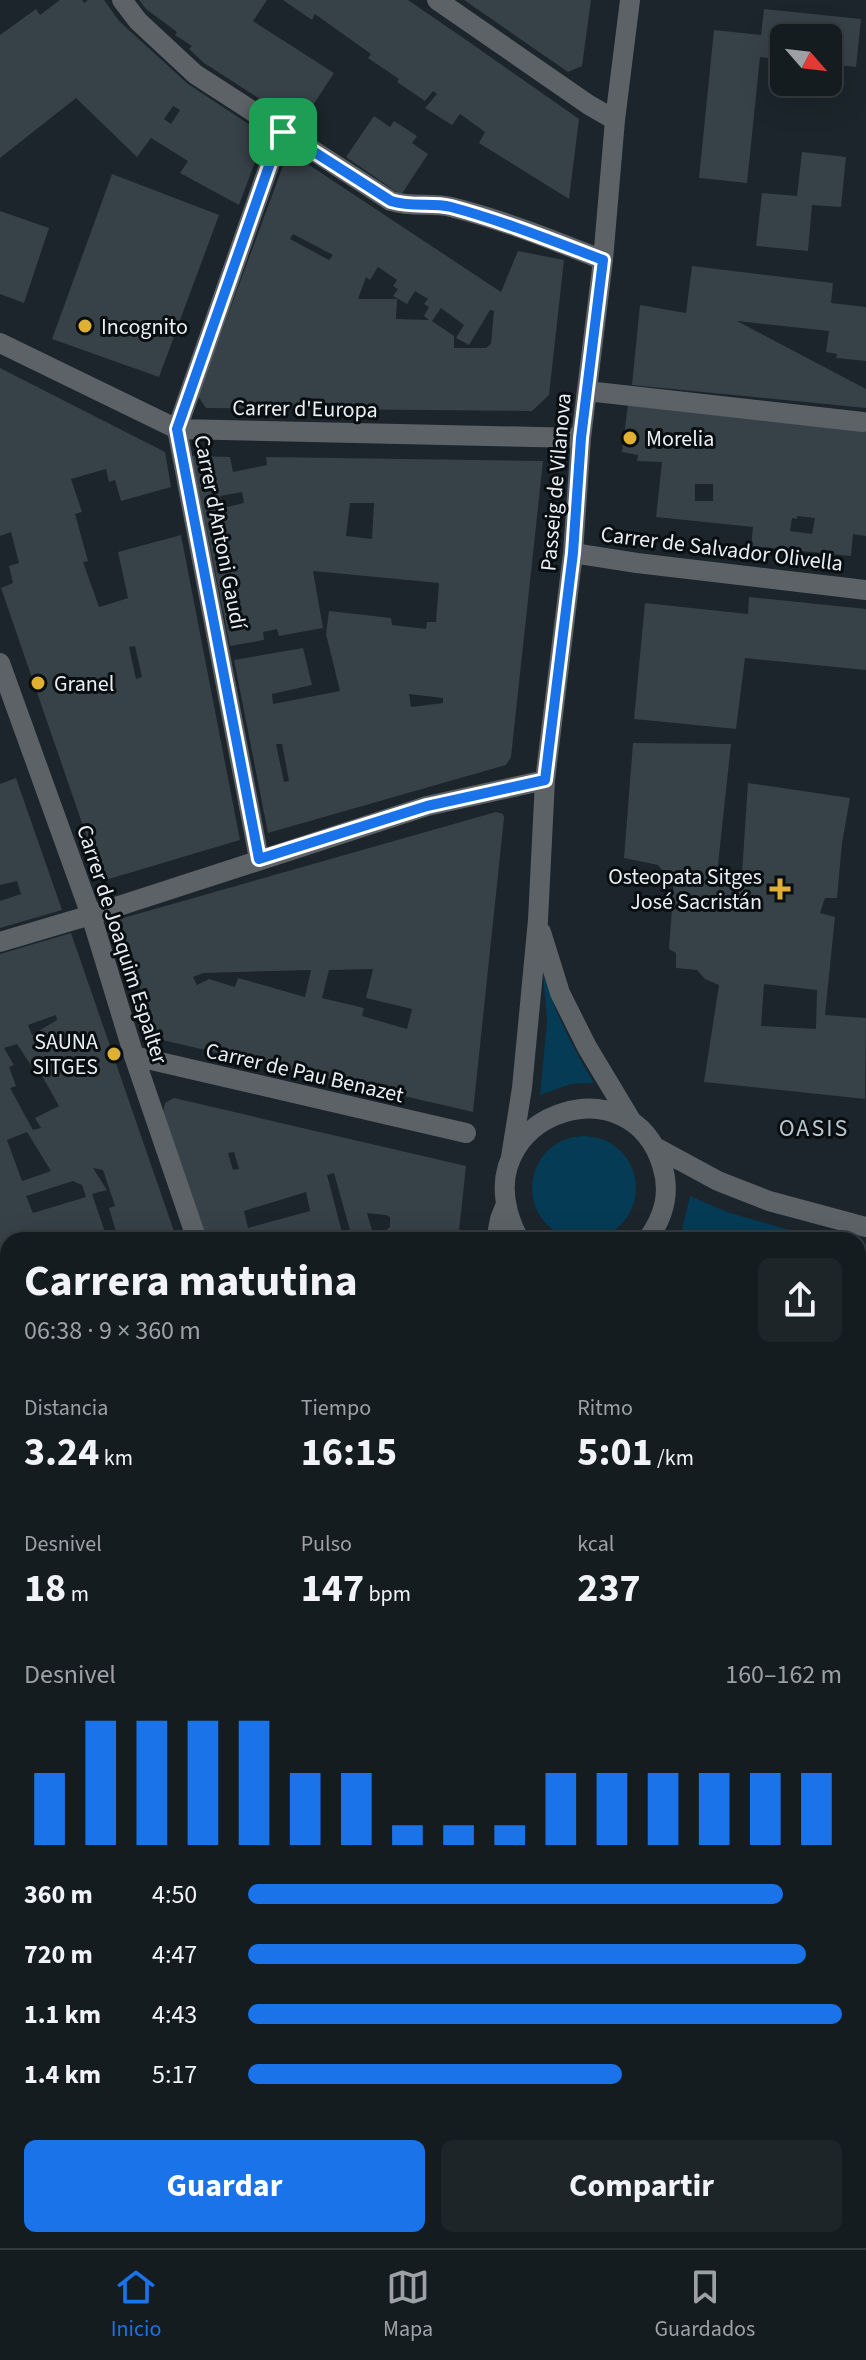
<!DOCTYPE html>
<html lang="es">
<meta charset="utf-8">
<style>
:root{--surface:#141c20;--page:#1d2529;--text:#f1f3f6;--muted:#9da1a5;--line:#333a3e;--accent:#1a73e8}
body{margin:0;font-family:"Source Sans 3",sans-serif;background:var(--page);color:var(--text);height:100vh;display:flex;flex-direction:column;font-size:30px;white-space:nowrap}
*{box-sizing:border-box;margin:0}
p{font-size:26px;color:var(--muted)}
.icon{flex:none;width:44px;height:44px;fill:none;stroke:currentColor;stroke-width:2;stroke-linecap:round;stroke-linejoin:round}
.map{position:relative;flex:1;overflow:hidden}
.side{position:absolute;left:0px;top:1232px;width:866px;height:1016px;display:flex;flex-direction:column;background:var(--surface);border-radius:24px 24px 0 0;box-shadow:0 8px 32px #0002,0 0 0 2px var(--line)}
.side>*{flex:none}
.needle{width:52px;rotate:118deg}
.tools{position:absolute;left:770px;top:24px;display:grid;gap:16px}
.tools a{display:grid;place-items:center;width:72px;height:72px;border-radius:12px;background:var(--surface);box-shadow:0 8px 32px #0002,0 0 0 2px var(--line);font-size:40px}
.pin{position:absolute;display:grid;place-items:center;width:68px;height:68px;color:#fff;margin:-34px;border-radius:16px;box-shadow:0 4px 12px #0006}
.round{display:grid;place-items:center;flex:none;width:84px;height:84px;border-radius:12px;background:var(--page)}
.summary{display:flex;align-items:center;justify-content:space-between;height:136px;padding:0 24px}
h1{font-size:44px;font-weight:700;line-height:60px}
.stats{display:grid;grid-template-columns:repeat(3,1fr);gap:12px;height:136px;padding:8px 24px}
.stats div{display:grid;align-content:center}
.stats b{font-size:40px;font-weight:700}
.stats small{font-size:22px;font-weight:400}
.stats p{font-size:22px}
.chart{height:224px;padding:16px 24px}
.chart p{display:flex;justify-content:space-between}
.chart svg{width:100%;height:144px;margin-top:8px;stroke:var(--accent);stroke-width:6}
.button{display:flex;gap:16px;margin-top:auto;padding:16px 24px}
.button a{flex:1;height:92px;border-radius:12px;background:var(--accent);color:#fff;font-size:32px;font-weight:700;line-height:92px;text-align:center}
.button a+a{background:var(--page);color:var(--text)}
ul{padding:0 24px;list-style:none;font-size:26px}
li{display:grid;grid-template-columns:128px 96px 1fr;align-items:center;height:60px}
li i{height:20px;border-radius:10px;background:var(--accent)}
.tab-bar{display:flex;justify-content:space-around;align-items:center;height:112px;border-top:2px solid var(--line);background:var(--surface);font-size:22px;color:var(--muted)}
.tab-bar a{display:grid;justify-items:center;gap:4px}
.tab-bar .selected{color:var(--accent)}
.map>svg:first-child{display:block}
</style>
<div class="map">
<svg width="866" height="2248" viewBox="0 0 866 2248">
<rect width="100%" height="100%" fill="#1b252b"/>
<path fill="#053b54" d="M543,974c12,39 30,74 51,109l-23,1 -31,11 7,-74z
M532 1188a52 52 0 1 1 104 0a52 52 0 1 1-104 0Z
M690,1196l37,16 66,19 -3,9 -53,-10 -50,2 -5,-3z
M8,1863v178l-8,1v-149l6,-1 -5,-28z"/>
<path fill="#374148" fill-rule="evenodd" d="M60,0h22l2,3 4,-3h16l15,21 69,63 77,51 -26,70 -59,-32 8,-12 -37,-23 -14,19 -61,-59 -76,60v-123l36,-26 4,6zM173,106l7,4 -9,14 -7,-5z
M139,0h128l-14,21 81,52 -34,52 -96,-62 -15,-14 3,-3 -17,-11 2,-3 -31,-23z
M283,0h125l64,44 107,75 -10,80 -90,-56 6,-11 -25,-18 -8,11 -27,-17 12,-14 -4,-3 -8,10 -28,-19 2,-3 -31,-21 3,-4 -56,-40 -3,6z
M464,0h127l-9,66 -14,6z
M764,9l97,10 -5,48 -28,-3v-26h-44v22l-24,-3 -13,126 -48,-5 15,-148 47,5z
M374,116l16,11 4,-6 23,15 -5,7 16,11 -27,41 -55,-38z
M802,152l44,5 -5,50 -29,-2 -4,46 -52,-5 6,-53 35,3z
M297,157l204,135 17,-41 46,9 -15,135 -17,16 -326,-3 -8,-12 86,-233zM293,234l40,21 -4,5 -39,-21zM378,267l19,13 -4,6 5,3 -5,7 14,8 8,-13 13,8 -4,5 5,3 -5,9 5,4 -33,-1 1,-20h-39l8,-22 4,3zM441,308l23,17 -8,13 13,7 21,-35 4,1 -3,33 -5,4h-32v-12l-22,-15z
M112,174l107,41 -60,162 -107,-38z
M0,211l49,17 -25,75 -24,-9z
M692,266l141,17 -2,20 35,4v54l-30,-3 1,-4 -11,-2 3,-21 -92,-10 129,68v19l-234,-23 8,-80 46,8z
M0,368l165,84 6,35 -50,14 -6,-21 -6,2 -3,-13 -35,10 11,33 -7,2 13,47 -5,1 16,45 7,-2 22,-7 -10,-46 63,-17 59,305 -138,41 -101,-293 12,-5 -4,-17 10,-3 -8,-31 -11,4zM135,646l7,31 -6,2 -7,-32z
M628,404l238,26v106l-13,-2 -2,22 -100,-10 2,-19 -97,-10 6,-55 -25,-1 1,-6 -16,-3zM695,484h18v17h-18zM797,516l18,2 -3,16 -22,-3 2,-13 5,1z
M192,456l38,1 3,15 34,-7 -1,-8 277,4 -32,296 -5,8 -238,68 -34,-173 69,-12 9,37 -40,9 1,10 67,-13 -14,-57 3,-23 62,7 1,7 34,4 1,-7h9l3,-39 -126,-12 10,57 -44,8 -2,-7 -14,3 1,8 -34,6zM242,492l2,11 -21,5 -3,-12zM350,503h24l-2,36 -26,-3zM409,694l34,4v5l-32,4zM276,744h6l7,37 -5,1z
M749,597l117,12v61l-121,-12 -9,71 -102,-10 11,-116 103,11z
M633,743l98,1 -15,139 25,5 7,-105 102,15 -8,45 -5,55h-12l-5,15 15,4 -10,98 41,3 -1,81 -161,-17 15,-97 -14,-6 -8,-9 -21,-2v-15l-7,-4 5,-69 -6,-3 -10,-12 -34,-7zM764,984l53,6 -1,39 -55,-3z
M16,778l46,132 -62,18v-27l21,-7 -4,-13 -17,4v-101z
M496,812l7,2 1,4 -31,294 -315,-73 -42,-119zM373,969l-7,29 46,11 -5,20 -45,-13 2,-8 -42,-10 7,-28zM311,970l-6,27 -67,-19 -3,9 -26,-8 -12,6 -4,-8 10,-4z
M71,933l106,307h-169v124l-8,-20v-390zM56,1015l1,5 -25,15 -4,-10zM17,1044l21,32 3,-2 18,32 -24,12 6,10 -8,2 -23,-42 6,-2 -7,-19 5,-2 -10,-17zM27,1132l24,39 -29,10 -15,-41zM93,1168l10,2 12,36 -6,2 8,27 -10,3 -15,-44 15,-4zM73,1181l9,4 4,12 -53,16 -7,-17z
M174,1098l292,68 -8,74h-251l-44,-128 2,-9zM234,1152l5,17 -6,1 -5,-17zM334,1173l17,61 -8,2 -16,-61zM306,1192l4,19 -62,17 -4,-17zM367,1213l19,2 4,2v10l-6,5 -11,2z
M8,1454v111l-8,2v-111z
M8,1760v103l-7,1 -1,-102z
M8,2081v66l-2,1 -6,-66z
M101,2240h105l-3,8h-175v-2z
M387,2240h68l-6,8h-52z"/>
<g fill="none" stroke-linecap="round" stroke-linejoin="round">
<path stroke="#5d6266" stroke-width="20" d="M122,0l16,21 57,53 196,127c22,7 40,1 60,6 52,13 102,33 152,53
M437,0l152,105 26,15
M0,343l177,86 404,9
M587,391l276,31
M573,553l64,10 229,27
M0,663l91,252 43,141 63,184
M259,859l-82,-430 100,-286 6,-11
M541,932l19,61 27,54 45,75
M0,942l91,-27 336,-109 118,-26
M134,1056l332,77
M657,1148l61,33 51,20 97,26
M511,1157l11,-69 16,-168 7,-140 28,-227 8,-115 22,-178 12,-140 15,-120
M496,1240l4,-21 6,-15
M520,1240c-6,-9 -9,-18 -12,-28 -27,-101 123,-148 154,-47 9,28 2,52 -15,75
M858,1278l8,2
M0,1383l8,19
M0,1441l8,-2
M858,1715l8,-1
M0,1749l8,-1
M858,1749l8,-13
M0,2067l8,-1
M858,2176l8,-10
M289,2240l10,8
M246,2248l4,-8
M479,2248l7,-8
M802,2248l6,-8"/>
<defs>
<path id="rail" d="M858,1947l8,-11
M858,1992l8,-12
M647,2248l6,-8
M683,2248l6,-8"/>
</defs>
<use href="#rail" stroke="#a2a9ae" stroke-width="9"/>
<use href="#rail" stroke="#090e10" stroke-width="6" stroke-dasharray="18" stroke-linecap="butt"/>
</g>
<g fill="none" stroke-linecap="round" stroke-linejoin="round">
<defs>
<path id="route" d="M283,132l108,69c22,7 40,1 60,6 52,14 102,34 152,53l-22,178 -8,115 -28,227 -118,26 -168,53 -82,-430 100,-286z"/>
</defs>
<use href="#route" stroke="#fff" stroke-width="16"/>
<use href="#route" stroke="#1a73e8" stroke-width="10"/>
</g>
<g fill="#e0b034" stroke="#090e10" stroke-width="3">
<circle cx="85" cy="326" r="8"/>
<circle cx="630" cy="438" r="8"/>
<circle cx="38" cy="683" r="8"/>
<path d="M776 877h8v8h8v8h-8v8h-8v-8h-8v-8h8z"/>
<circle cx="114" cy="1054" r="8"/>
</g>
<g text-anchor="middle" stroke-width="6" stroke-linejoin="round" paint-order="stroke">
<g font-size="22" fill="#e8eef3" stroke="#090e10" text-anchor="start">
<text x="101" y="334">Incognito</text>
<text x="646" y="446">Morelia</text>
<text x="54" y="691">Granel</text>
<text x="762" y="884" text-anchor="end">Osteopata Sitges<tspan x="762" dy="25">José Sacristán</tspan></text>
<text x="98" y="1049" text-anchor="end">SAUNA<tspan x="98" dy="25">SITGES</tspan></text>
</g>
<g font-size="22" fill="#e8eef3" stroke="#090e10">
<text transform="translate(305 408) rotate(1)" y="8">Carrer d'Europa</text>
<text transform="translate(555 482) rotate(-85)" y="8">Passeig de Vilanova</text>
<text transform="translate(221 532) rotate(79)" y="8">Carrer d'Antoni Gaudí</text>
<text transform="translate(722 548) rotate(7)" y="8">Carrer de Salvador Olivella</text>
<text transform="translate(123 944) rotate(72)" y="8">Carrer de Joaquim Espalter</text>
<text transform="translate(305 1072) rotate(13)" y="8">Carrer de Pau Benazet</text>
</g>
<g font-size="24" letter-spacing="2" fill="#b9c6ce" stroke="#090e10">
<text x="814" y="1136">OASIS</text>
</g>
</g>
</svg>
<div class="tools">
<a><svg class="needle" viewBox="-14 -14 28 28"><path d="M0-13l5 13h-10z" fill="#e53935"/><path d="M0 13l5-13h-10z" fill="#9da1a5"/></svg></a>
</div>
<div class="pin" style="left:283px;top:132px;background:#1e9e55"><svg class="icon" aria-label="arrive" viewBox="0 0 24 24"><path d="M6 21V4h12l-3 4 3 4H6"/></svg></div>
<section class="side">
<div class="summary"><div><h1>Carrera matutina</h1><p>06:38 · 9 × 360 m</p></div><a class="round"><svg class="icon" aria-label="share" viewBox="0 0 24 24"><path d="M12 15V3M7 8l5-5 5 5M5 13v7h14v-7"/></svg></a></div>
<div class="stats">
<div><p>Distancia</p><b>3.24<small> km</small></b></div>
<div><p>Tiempo</p><b>16:15</b></div>
<div><p>Ritmo</p><b>5:01<small> /km</small></b></div>
</div>
<div class="stats">
<div><p>Desnivel</p><b>18<small> m</small></b></div>
<div><p>Pulso</p><b>147<small> bpm</small></b></div>
<div><p>kcal</p><b>237</b></div>
</div>
<div class="chart"><p><span>Desnivel</span>160–162 m</p>
<svg viewBox="0 0 160 44" preserveAspectRatio="none"><path d="M5 44V22M15 44V6M25 44V6M35 44V6M45 44V6M55 44V22M65 44V22M75 44V38M85 44V38M95 44V38M105 44V22M115 44V22M125 44V22M135 44V22M145 44V22M155 44V22"/></svg>
</div>
<ul>
<li><b>360 m</b>4:50<i style="width:90%"></i></li>
<li><b>720 m</b>4:47<i style="width:94%"></i></li>
<li><b>1.1 km</b>4:43<i style="width:100%"></i></li>
<li><b>1.4 km</b>5:17<i style="width:63%"></i></li>
</ul>
<div class="button"><a>Guardar</a><a>Compartir</a></div>
</section>
</div>
<nav class="tab-bar">
<a class="selected"><svg class="icon" aria-label="home" viewBox="0 0 24 24"><path d="M3 11l9-7 9 7M6 9v11h12V9"/></svg>Inicio</a>
<a><svg class="icon" aria-label="map" viewBox="0 0 24 24"><path d="M3 6l6-2 6 2 6-2v14l-6 2-6-2-6 2zM9 4v14M15 6v14"/></svg>Mapa</a>
<a><svg class="icon" aria-label="saved" viewBox="0 0 24 24"><path d="M7 4h10v16l-5-4-5 4z"/></svg>Guardados</a>
</nav>
